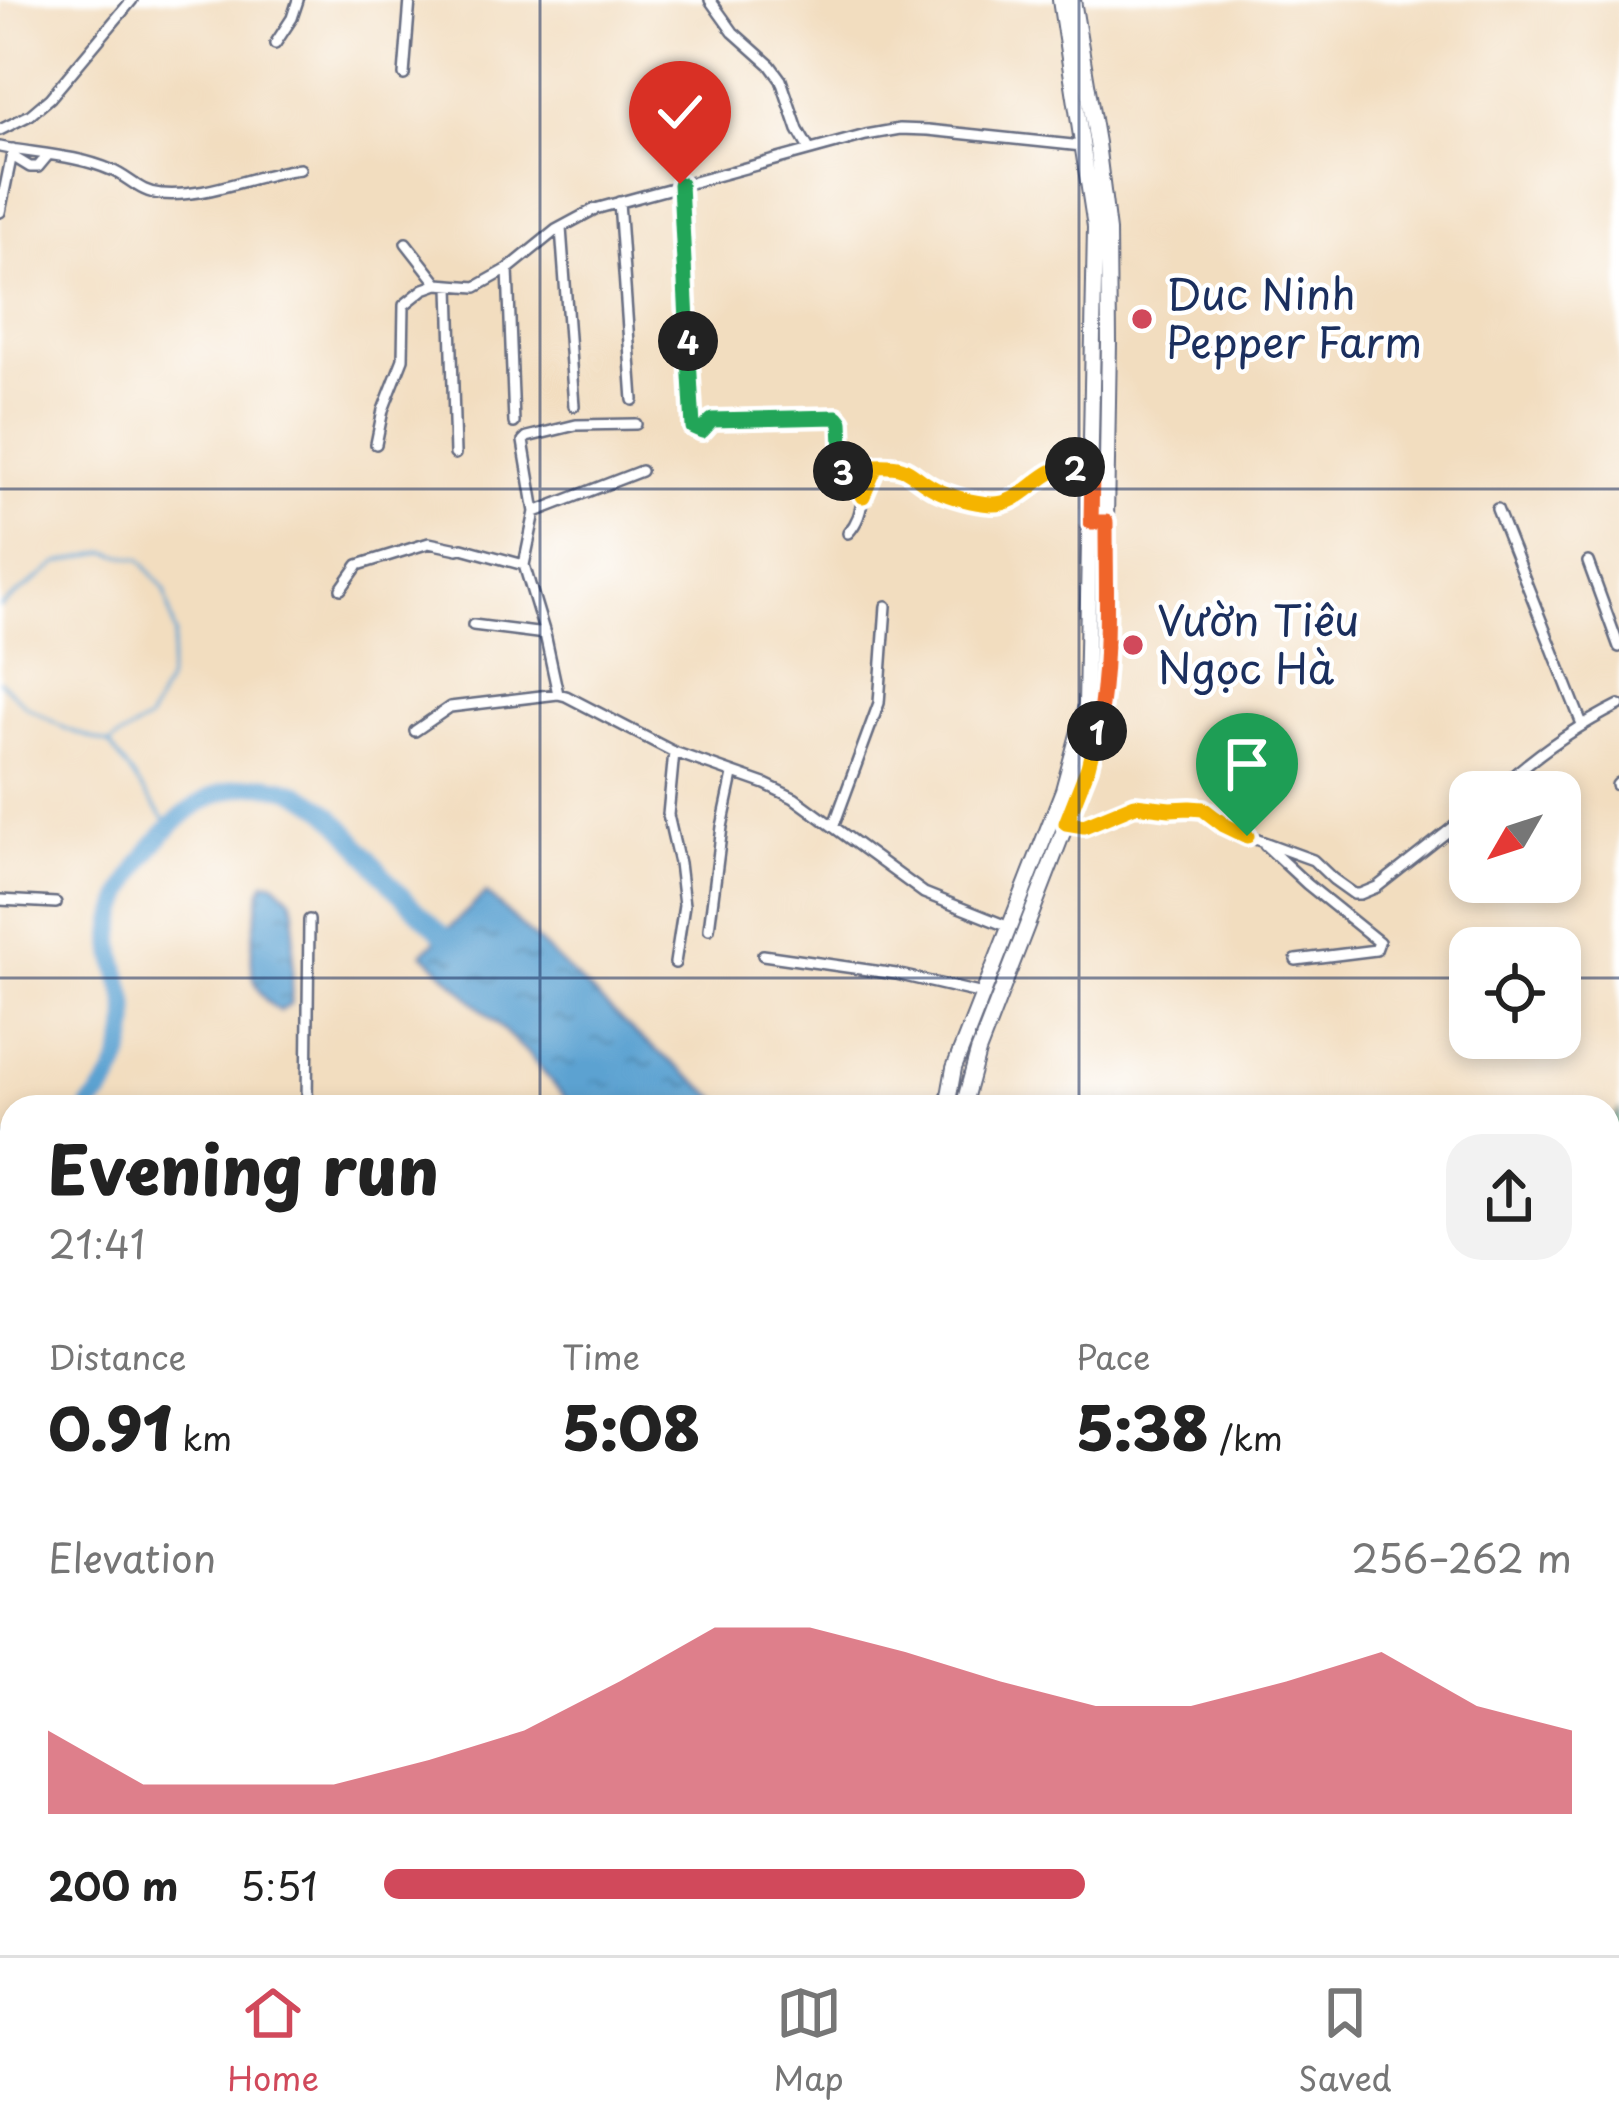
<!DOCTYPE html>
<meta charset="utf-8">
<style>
:root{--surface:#fff;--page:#f2f2f2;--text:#222;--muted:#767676;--line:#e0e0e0;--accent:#d1495b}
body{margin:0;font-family:"Playpen Sans",sans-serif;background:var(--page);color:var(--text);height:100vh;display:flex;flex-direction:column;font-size:45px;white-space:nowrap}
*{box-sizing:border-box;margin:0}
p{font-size:39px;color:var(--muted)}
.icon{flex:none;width:66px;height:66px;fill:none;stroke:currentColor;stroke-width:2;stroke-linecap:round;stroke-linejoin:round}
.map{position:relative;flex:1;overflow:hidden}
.sheet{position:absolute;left:0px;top:1095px;width:1620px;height:861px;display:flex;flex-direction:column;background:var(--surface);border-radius:36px 36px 0 0;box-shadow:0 6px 18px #0003}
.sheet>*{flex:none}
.needle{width:78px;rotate:231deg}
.tools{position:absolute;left:1449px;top:771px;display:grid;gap:24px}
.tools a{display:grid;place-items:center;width:132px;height:132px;border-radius:24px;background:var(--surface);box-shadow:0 6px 18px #0003;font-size:60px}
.pin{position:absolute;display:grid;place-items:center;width:102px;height:102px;color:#fff;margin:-123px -51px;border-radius:50% 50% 50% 0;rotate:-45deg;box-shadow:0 0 12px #0007}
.pin .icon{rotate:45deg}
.km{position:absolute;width:60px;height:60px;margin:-30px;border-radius:50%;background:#222;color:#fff;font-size:33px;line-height:60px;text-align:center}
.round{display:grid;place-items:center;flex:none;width:126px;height:126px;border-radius:36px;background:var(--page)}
.headline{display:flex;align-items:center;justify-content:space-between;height:204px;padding:0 48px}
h1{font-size:66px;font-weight:800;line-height:90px}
.metrics{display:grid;grid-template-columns:repeat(3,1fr);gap:18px;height:204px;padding:12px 48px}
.metrics div{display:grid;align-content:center}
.metrics b{font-size:60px;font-weight:800}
.metrics small{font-size:33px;font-weight:400}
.metrics p{font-size:33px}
.chart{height:336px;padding:24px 48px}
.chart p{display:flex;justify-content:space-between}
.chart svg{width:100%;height:216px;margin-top:12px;fill:var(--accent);opacity:.7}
ul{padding:0 48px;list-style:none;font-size:39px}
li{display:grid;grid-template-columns:192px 144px 1fr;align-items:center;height:90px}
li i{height:30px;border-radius:15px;background:var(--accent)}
.menu{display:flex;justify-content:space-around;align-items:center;height:168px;border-top:3px solid var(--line);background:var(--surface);font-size:33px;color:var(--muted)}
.menu a{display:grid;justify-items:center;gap:6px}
.menu .on{color:var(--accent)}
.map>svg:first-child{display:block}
</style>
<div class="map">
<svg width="1619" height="1955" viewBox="0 0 1619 1955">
<defs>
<pattern id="forest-crowns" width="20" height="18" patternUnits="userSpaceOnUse" patternTransform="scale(3)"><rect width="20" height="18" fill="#75bc81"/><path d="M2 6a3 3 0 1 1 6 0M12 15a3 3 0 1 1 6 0" fill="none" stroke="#5f996d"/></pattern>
<pattern id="water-ripples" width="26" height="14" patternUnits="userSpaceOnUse" patternTransform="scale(3)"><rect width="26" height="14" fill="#5ba2d1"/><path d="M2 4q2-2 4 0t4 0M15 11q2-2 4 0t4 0" fill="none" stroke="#4a84ad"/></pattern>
</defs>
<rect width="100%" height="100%" fill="#fff"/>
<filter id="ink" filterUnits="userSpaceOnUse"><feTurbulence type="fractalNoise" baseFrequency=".00833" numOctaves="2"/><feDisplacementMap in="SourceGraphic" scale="24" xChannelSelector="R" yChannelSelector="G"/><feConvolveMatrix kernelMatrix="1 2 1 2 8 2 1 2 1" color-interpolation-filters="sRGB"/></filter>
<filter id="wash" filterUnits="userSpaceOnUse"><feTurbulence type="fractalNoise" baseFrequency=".004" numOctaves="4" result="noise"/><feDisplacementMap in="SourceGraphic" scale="48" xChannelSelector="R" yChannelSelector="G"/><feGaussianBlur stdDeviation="2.7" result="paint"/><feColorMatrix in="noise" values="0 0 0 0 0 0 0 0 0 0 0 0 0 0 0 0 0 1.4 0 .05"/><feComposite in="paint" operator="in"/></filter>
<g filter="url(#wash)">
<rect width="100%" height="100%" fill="#f2ddbf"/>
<path fill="url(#forest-crowns)" stroke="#487670" stroke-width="3" d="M1619,1111v844h-397l-1,-11h387v-818z
M621,1944h125l-1,11h-185c20,-5 43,-2 61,-11z"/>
<path fill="url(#water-ripples)" stroke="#3b6898" stroke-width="3" d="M265,882h9l17,16 4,13 -4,92 -11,8c-44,-25 -25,-76 -20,-119z
M486,893l152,143 83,65 3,6h-151l-47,-55 -103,-99z"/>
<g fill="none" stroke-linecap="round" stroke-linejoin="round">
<path stroke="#5ba2d1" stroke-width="3" d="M0,607l59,-44 47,-11 34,7 25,31 10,45 -8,47 -19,39 -39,23
M0,681l27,26 41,23 41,14 61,83"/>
<path stroke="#5ba2d1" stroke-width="18" d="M89,1107c26,-23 42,-64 38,-99 -3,-27 -18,-52 -13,-81 16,-86 119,-186 206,-121 27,20 46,50 68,75 22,25 48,48 73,69
M0,1148l12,-2
M0,1283l12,12
M0,1807l12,-23
M0,1824l3,18 9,17
M77,1944l9,11
M273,1944l1,11
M361,1955l3,-11"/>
</g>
</g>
<g filter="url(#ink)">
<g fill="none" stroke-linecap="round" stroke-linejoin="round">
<defs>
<path id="minor" d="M710,0l23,32 37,33 11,15 17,50 11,19
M275,44l17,-26 6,-18
M404,75l6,-75
M0,130l30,-15 20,-17 82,-98
M0,147c36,7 77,8 111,23 18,7 29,23 50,24 49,4 91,-20 139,-25
M12,156l18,11h8l10,-12
M680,184l13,243 9,4 10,-11 125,-3 4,5 1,47 4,8 16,5c2,19 -1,37 -14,51
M619,202l14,198
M0,212l13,-63
M561,228l13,178
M406,243l32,41
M508,269l6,154
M450,286l5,168
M376,444l7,-34 20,-51 1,-54 20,-16 14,-5 38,3 32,-18 48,-39 39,-21 271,-74 34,-6 28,1 154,16
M866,490l10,-24 32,2 26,21 25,9 37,6 17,-4 47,-33 8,-1 24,6
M1497,509l85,215
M535,512l106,-41
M1588,562l31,85
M341,589l17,-24 71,-22 29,6 4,-1 62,17
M473,625l72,9
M558,694l-13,-60 -21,-69 11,-53 -12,-71 4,-4 49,-12 60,-1
M415,731l35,-24 108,-13 8,2 108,56 91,32 29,14 130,95 85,34
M674,752l-6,63 11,48 5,42 -9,58
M1617,785l2,-2
M1495,792c37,-35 78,-64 124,-87
M1065,823l19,3 51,-21 68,4 21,16 23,11 66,24 20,19 21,15h6l17,-7 93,-73
M834,825l45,-122 7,-97
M1265,845l42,39 72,58 -3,8 -80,10
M0,900l56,3
M709,929l13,-102 11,-52
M763,955l133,19 87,20
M307,1107l2,-187
M441,1955l1,-11
M1166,1955l2,-11"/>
<path id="primary" d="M947,1107l7,-39 109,-278 23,-85 9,-478 -35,-227
M963,1107l15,-55 110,-284 15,-70 6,-356 -1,-111 -11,-88 -24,-143
M923,1944l3,11
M938,1944l3,11"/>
</defs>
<use href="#minor" stroke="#666c80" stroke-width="14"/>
<use href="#primary" stroke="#666c80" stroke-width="18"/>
<use href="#minor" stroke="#fff" stroke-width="9"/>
<use href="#primary" stroke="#fff" stroke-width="14"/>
</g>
</g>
<g fill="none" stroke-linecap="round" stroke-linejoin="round" filter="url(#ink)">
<defs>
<path id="split-1" d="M1097,731l-9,36 -22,56 18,3 51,-21 35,4 20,-1 13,1 21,16 23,11"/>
<path id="split-2" d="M1075,467l17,5 -1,50h15c0,70 4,140 -9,209"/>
<path id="split-3" d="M843,471l3,6 16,5 1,14 13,-30c36,-2 32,9 59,23 16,8 39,14 56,15 34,2 51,-41 84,-37"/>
<path id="split-4" d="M688,341l5,86 9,4 10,-11 125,-3 4,5 2,49"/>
<path id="split-5" d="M680,184l8,157"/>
</defs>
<use href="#split-1" stroke="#fff" stroke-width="24"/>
<use href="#split-2" stroke="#fff" stroke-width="24"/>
<use href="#split-3" stroke="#fff" stroke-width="24"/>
<use href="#split-4" stroke="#fff" stroke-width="24"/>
<use href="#split-5" stroke="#fff" stroke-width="24"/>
<use href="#split-1" stroke="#f5b400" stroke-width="15"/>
<use href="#split-2" stroke="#f0652b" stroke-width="15"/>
<use href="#split-3" stroke="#f5b400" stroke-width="15"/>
<use href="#split-4" stroke="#22a559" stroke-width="15"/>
<use href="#split-5" stroke="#22a559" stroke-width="15"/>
</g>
<path fill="none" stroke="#1b2f5e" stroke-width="3" stroke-opacity="0.55" d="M540,0v1107M1079,0v1107M0,489h1619M0,978h1470M1560,978h59M0,1466h12M1608,1466h11M540,1944v11M1079,1944v11"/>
<g fill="#d1495b" stroke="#fff" stroke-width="4.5">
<circle cx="1142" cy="319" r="12"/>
<circle cx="1133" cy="645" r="12"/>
</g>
<g text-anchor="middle" stroke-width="9" stroke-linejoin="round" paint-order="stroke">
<g font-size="42" fill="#1b2f5e" stroke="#fff" text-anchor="start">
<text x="1166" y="310">Duc Ninh<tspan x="1166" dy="48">Pepper Farm</tspan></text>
<text x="1157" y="636">Vườn Tiêu<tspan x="1157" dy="48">Ngọc Hà</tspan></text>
</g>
</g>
</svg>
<div class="tools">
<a><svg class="needle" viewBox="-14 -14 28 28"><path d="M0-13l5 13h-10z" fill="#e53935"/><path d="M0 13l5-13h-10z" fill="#767676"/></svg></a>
<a><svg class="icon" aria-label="locate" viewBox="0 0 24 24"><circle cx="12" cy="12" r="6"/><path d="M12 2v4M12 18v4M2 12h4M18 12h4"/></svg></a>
</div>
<div class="pin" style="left:1247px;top:836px;background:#1e9e55"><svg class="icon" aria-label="arrive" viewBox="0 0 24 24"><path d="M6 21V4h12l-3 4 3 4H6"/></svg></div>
<div class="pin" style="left:680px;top:184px;background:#d93025"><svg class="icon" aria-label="check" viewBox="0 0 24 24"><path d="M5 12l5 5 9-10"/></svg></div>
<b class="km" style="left:1097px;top:731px">1</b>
<b class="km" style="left:1075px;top:467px">2</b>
<b class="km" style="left:843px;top:471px">3</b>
<b class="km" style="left:688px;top:341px">4</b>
<section class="sheet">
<div class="headline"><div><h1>Evening run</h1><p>21:41</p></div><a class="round"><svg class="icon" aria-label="share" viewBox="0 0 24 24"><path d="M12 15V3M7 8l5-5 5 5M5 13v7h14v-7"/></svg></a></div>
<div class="metrics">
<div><p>Distance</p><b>0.91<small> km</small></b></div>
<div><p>Time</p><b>5:08</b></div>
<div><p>Pace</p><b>5:38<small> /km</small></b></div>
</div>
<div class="chart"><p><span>Elevation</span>256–262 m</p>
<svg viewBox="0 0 160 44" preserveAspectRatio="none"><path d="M0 44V27L10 38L20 38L30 38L40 33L50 27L60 17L70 6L80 6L90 11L100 17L110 22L120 22L130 17L140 11L150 22L160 27V44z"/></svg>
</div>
<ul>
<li><b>200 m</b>5:51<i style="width:59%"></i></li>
</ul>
</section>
</div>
<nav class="menu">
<a class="on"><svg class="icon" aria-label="home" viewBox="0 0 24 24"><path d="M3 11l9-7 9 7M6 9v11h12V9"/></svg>Home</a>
<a><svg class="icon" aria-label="map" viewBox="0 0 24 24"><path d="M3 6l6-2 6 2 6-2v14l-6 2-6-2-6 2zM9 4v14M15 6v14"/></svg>Map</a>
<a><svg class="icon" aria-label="saved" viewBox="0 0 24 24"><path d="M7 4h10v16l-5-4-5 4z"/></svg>Saved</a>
</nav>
